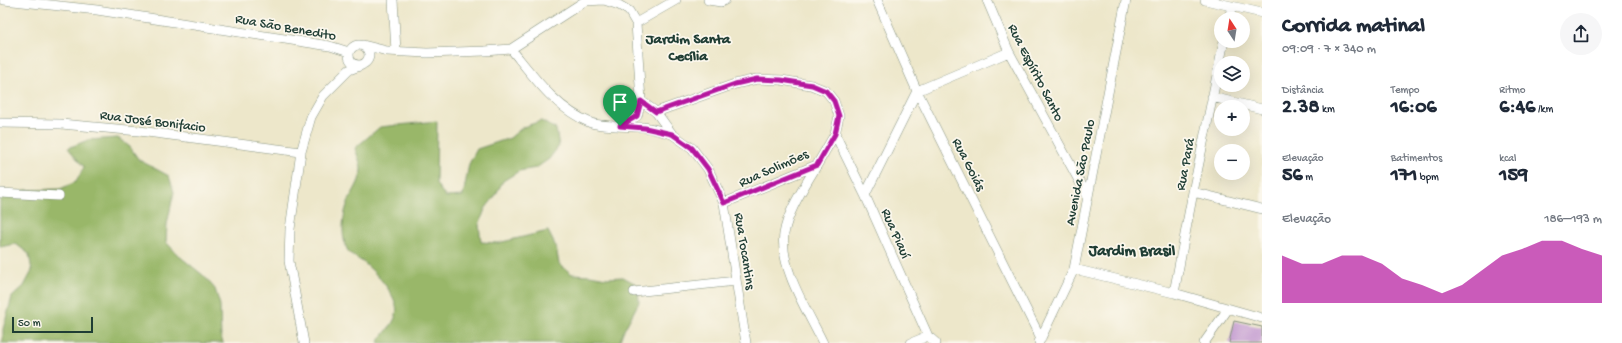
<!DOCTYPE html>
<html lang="pt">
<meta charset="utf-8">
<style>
:root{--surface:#fff;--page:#f6f6f7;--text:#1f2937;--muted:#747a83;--accent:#b5179e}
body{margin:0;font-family:"Gochi Hand",sans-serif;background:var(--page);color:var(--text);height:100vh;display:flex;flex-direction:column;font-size:15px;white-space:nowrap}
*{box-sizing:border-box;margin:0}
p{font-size:13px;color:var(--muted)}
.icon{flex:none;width:22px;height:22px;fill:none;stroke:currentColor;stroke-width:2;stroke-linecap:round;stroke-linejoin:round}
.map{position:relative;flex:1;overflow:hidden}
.drawer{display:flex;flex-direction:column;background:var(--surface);width:360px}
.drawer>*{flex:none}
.needle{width:26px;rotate:348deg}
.tools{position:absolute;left:1214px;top:12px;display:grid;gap:8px}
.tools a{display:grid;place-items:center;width:36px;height:36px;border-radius:50%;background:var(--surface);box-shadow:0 4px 16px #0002;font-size:20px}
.scale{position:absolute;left:12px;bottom:10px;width:81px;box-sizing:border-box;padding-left:4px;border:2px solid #1f3d34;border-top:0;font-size:11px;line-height:14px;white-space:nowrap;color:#1f3d34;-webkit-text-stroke:3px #fbf7ec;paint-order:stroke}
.pin{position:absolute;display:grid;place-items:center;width:34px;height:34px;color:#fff;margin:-41px -17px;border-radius:50% 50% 50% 0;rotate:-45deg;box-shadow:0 0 4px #0007}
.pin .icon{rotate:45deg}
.round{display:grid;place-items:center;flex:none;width:42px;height:42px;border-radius:21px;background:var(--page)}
.head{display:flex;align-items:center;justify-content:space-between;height:68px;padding:0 20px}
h1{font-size:22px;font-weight:700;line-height:30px}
.metrics{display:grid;grid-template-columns:repeat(3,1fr);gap:6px;height:68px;padding:4px 20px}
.metrics div{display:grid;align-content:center}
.metrics b{font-size:20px;font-weight:700}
.metrics small{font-size:11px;font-weight:400}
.metrics p{font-size:11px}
.chart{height:112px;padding:8px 20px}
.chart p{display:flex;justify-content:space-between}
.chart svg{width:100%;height:72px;margin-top:4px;fill:var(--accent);opacity:.7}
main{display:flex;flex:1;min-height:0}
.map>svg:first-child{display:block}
</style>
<main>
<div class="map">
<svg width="1262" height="343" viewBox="0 0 1262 343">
<rect width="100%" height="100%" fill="#fbf7ec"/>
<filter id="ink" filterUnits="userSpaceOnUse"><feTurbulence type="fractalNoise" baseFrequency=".025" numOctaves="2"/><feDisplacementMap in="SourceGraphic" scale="8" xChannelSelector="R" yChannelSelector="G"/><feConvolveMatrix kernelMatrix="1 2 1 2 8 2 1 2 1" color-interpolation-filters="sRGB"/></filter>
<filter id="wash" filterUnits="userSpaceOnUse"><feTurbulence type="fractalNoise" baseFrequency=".012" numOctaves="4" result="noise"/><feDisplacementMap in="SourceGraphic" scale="16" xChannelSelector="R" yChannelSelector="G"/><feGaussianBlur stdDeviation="0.9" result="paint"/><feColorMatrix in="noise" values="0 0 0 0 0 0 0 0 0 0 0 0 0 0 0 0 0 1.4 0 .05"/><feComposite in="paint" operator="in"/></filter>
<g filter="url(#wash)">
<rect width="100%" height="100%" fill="#ede7ca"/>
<path fill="#99b769" stroke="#5c7a4e" d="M437,121l-1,63 10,13 17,-1 6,-32 8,-15 33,-11 13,-11 18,-6 15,8 3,17 -10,13 -13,9 -17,3 -16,10 -8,15 -10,13 -6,16 2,17 17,1 50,-12 8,16 3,17 13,10 18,1 16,3 17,-1 15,8 1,17 -16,30 -4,11h-241c5,-10 15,-17 18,-28 5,-17 -21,-43 -33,-53 -5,-3 -14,-8 -16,-13 -7,-15 -4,-37 3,-51 5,-10 11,-18 11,-29 0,-6 -4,-14 -6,-21l25,-21z
M118,138l12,9 9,13 30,16 5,16 -7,32 -1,18 12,13 26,21 11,13 5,16 1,35 3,3h-224l3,-2v-12l9,-32 12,-11 8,-15 -3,-17 -13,-10 -16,3v-51l25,-6 35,-1 16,-7 8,-15 -16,-19 20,-8z"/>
<g id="blocks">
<path fill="#c49cd1" d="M1234,321l28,6v16h-33z"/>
</g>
</g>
<g filter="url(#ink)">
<use href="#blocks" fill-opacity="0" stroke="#86927f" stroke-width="1"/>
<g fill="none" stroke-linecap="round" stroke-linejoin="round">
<defs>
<path id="street" d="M4,0l93,10 233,36 19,6
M393,0l3,51
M708,0l13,2 4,-2
M877,0l40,91 124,248
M987,0l22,52 79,145
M1205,0l57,13
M1229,19l3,-13
M636,23l40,-23
M363,45l24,6 40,2 58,-2 26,-2 74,-48 19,-1 15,5 10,6 7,12 5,78 -4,15 -17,10
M349 55a10 10 0 1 1 20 0a10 10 0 1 1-20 0Z
M511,49c23,28 45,60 80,74 13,4 37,3 52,4 10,1 20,5 29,7
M1212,97l50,12
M641,101l15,11 16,22 20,14 16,21 16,34 22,140
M656,112l79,-28 22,-5 24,1 30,5 15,6 8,10 5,15 -4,18 -18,31 -93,38
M0,123l61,1 78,7 162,21
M835,134l30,61 63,141 8,7
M817,165c-12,21 -29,45 -33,69 -5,34 25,79 39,109
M1193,192l69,17
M0,193l59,3
M865,195l52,-104 92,-39
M1074,269l100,24 88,25
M634,292l102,-11
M1174,293l19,-101 31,-151
M1039,342l35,-73 52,-269
M304,343l-15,-82 1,-32 11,-77 10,-35 12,-21 26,-26 13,-5
M911,343l17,-7
M1204,343l24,-34"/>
</defs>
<use href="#street" stroke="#86927f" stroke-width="10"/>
<use href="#street" stroke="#fff" stroke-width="9"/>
</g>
</g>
<g fill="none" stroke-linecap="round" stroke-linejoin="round" filter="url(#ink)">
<defs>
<path id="route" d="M757,79l24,1 31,5 14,6 8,10 5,15 -4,18 -18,31 -93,38 -16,-34 -16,-21 -20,-14 -27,-6 -25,-2 17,-10 4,-15 15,11 79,-28z"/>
</defs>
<use href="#route" stroke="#fff" stroke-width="8"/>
<use href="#route" stroke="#b5179e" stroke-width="5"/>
</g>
<g text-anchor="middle" stroke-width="3.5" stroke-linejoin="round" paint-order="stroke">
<g font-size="14" fill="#1f3d34" stroke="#fbf7ec">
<text transform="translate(286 26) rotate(10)" y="5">Rua São Benedito</text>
<text transform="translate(1037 72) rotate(63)" y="5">Rua Espírito Santo</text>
<text transform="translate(153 120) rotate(7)" y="5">Rua José Bonifacio</text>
<text transform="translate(970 164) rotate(63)" y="5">Rua Goiás</text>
<text transform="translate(1184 164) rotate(-79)" y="5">Rua Pará</text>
<text transform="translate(773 167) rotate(-24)" y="5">Rua Solimões</text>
<text transform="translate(1079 172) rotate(-79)" y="5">Avenida São Paulo</text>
<text transform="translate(897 233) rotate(66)" y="5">Rua Piauí</text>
<text transform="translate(746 251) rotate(81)" y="5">Rua Tocantins</text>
</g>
<g font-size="15" font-weight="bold" fill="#1f3d34" stroke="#fbf7ec">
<text x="688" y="43">Jardim Santa<tspan x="688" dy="17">Cecília</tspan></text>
</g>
<g font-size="16" font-weight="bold" fill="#1f3d34" stroke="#fbf7ec">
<text x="1132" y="255">Jardim Brasil</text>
</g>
</g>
</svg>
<div class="tools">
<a><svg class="needle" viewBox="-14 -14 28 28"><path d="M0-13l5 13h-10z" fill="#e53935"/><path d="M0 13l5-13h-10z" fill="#747a83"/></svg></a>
<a><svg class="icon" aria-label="layers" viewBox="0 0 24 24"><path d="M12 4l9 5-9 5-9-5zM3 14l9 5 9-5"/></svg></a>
<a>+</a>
<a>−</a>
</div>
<div class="scale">50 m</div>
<div class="pin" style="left:620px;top:126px;background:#1e9e55"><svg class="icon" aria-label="arrive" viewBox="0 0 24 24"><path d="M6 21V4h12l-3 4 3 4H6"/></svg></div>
</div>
<section class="drawer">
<div class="head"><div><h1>Corrida matinal</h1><p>09:09 · 7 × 340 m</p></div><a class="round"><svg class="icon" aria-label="share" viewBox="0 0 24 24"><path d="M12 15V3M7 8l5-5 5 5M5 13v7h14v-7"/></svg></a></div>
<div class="metrics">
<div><p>Distância</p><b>2.38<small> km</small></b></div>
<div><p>Tempo</p><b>16:06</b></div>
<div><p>Ritmo</p><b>6:46<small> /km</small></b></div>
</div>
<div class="metrics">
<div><p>Elevação</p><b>56<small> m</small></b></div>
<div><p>Batimentos</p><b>171<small> bpm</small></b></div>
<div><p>kcal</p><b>159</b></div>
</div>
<div class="chart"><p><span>Elevação</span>186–193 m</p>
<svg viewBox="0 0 160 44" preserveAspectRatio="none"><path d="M0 44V15L10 20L20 20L30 15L40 15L50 20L60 29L70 33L80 38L90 33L100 24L110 15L120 11L130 6L140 6L150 11L160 15V44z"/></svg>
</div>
</section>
</main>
